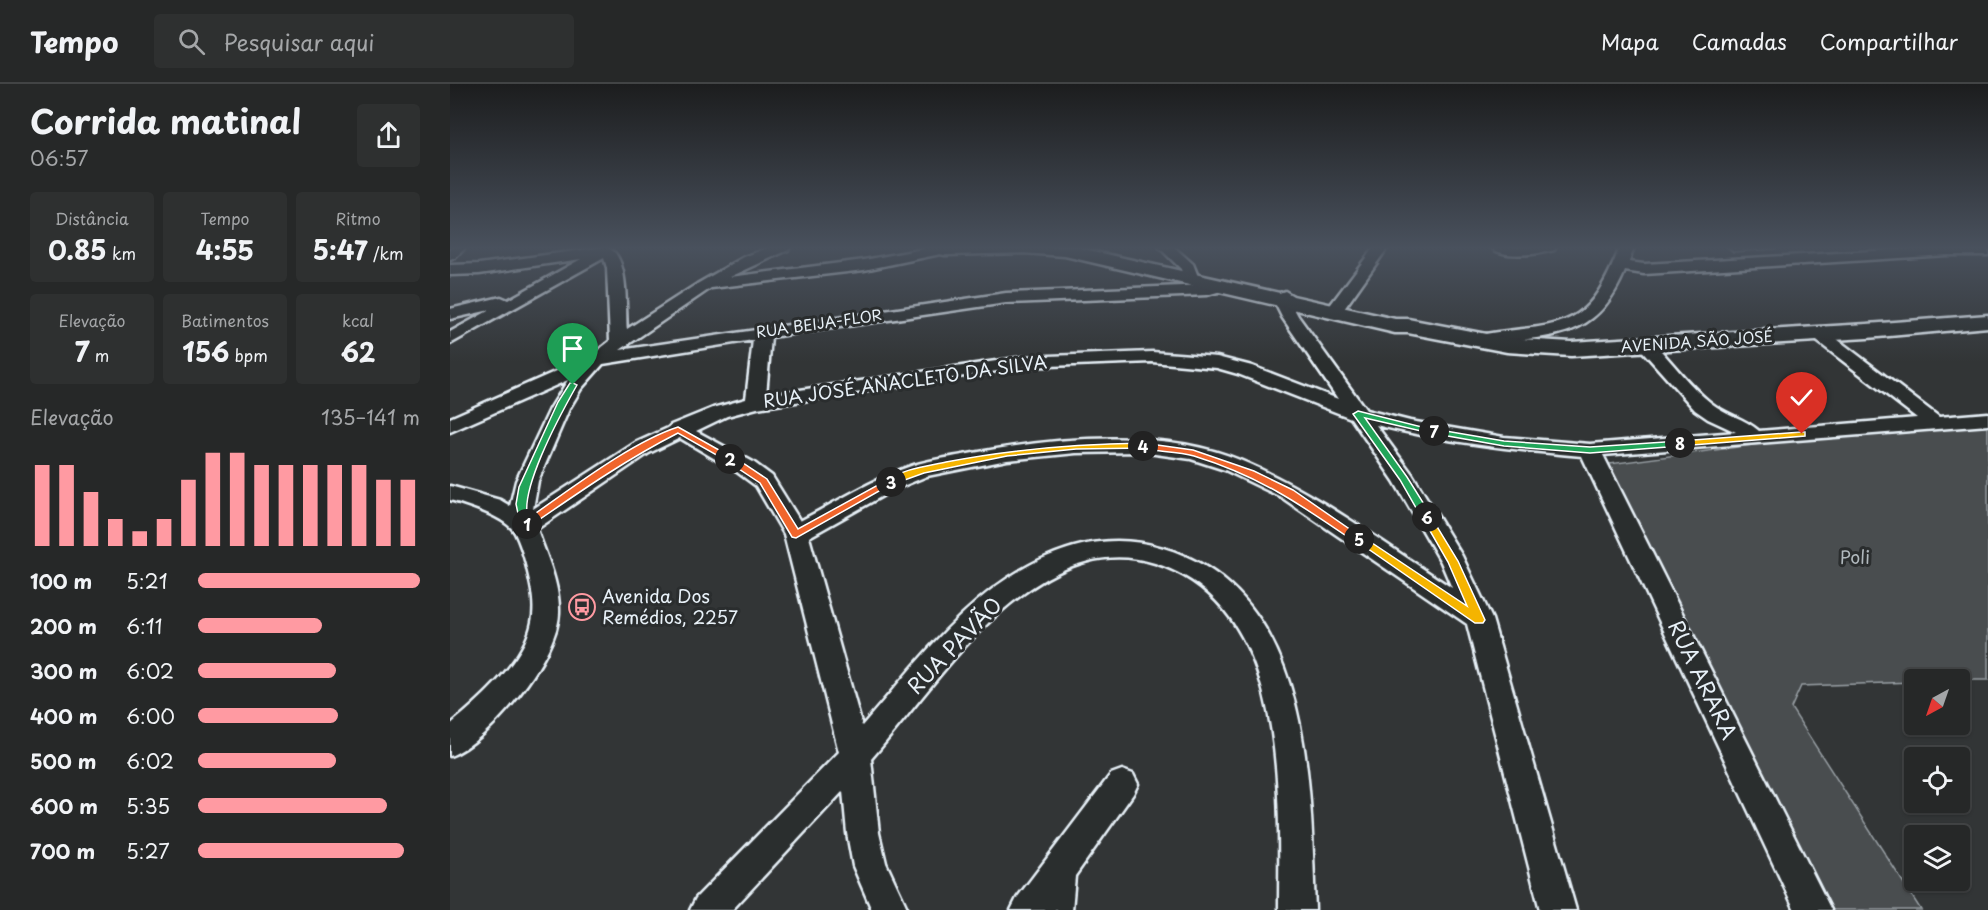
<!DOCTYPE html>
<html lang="pt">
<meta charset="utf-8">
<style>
:root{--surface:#262828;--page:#2e3030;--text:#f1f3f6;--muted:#a4a6a8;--line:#424445;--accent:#ff9aa2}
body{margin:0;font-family:"Playpen Sans",sans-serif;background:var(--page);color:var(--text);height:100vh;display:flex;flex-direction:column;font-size:22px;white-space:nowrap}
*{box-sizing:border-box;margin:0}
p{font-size:20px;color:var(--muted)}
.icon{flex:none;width:33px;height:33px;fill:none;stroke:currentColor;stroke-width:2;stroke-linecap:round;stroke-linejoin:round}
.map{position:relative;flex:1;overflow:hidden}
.side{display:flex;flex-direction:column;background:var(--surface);width:450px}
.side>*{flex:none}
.needle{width:39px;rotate:220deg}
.buttons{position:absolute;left:1454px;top:585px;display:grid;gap:12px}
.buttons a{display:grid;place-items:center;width:66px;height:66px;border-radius:6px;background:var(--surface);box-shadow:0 2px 4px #0004,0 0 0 2px var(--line);font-size:30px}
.pin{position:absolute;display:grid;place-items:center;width:51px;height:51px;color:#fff;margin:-62px -26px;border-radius:50% 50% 50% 0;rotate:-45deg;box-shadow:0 0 6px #0007}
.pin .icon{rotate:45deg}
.km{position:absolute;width:30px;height:30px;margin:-15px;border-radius:50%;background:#222;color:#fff;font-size:16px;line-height:30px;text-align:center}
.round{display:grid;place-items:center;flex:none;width:63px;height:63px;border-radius:6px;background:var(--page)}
.summary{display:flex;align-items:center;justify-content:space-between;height:102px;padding:0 30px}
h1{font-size:33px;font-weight:700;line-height:45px}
.stats{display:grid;grid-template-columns:repeat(3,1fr);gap:9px;height:102px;padding:6px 30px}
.stats div{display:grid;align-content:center;border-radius:6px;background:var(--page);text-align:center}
.stats b{font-size:26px;font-weight:700}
.stats small{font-size:16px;font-weight:400}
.stats p{font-size:16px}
.chart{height:168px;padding:12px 30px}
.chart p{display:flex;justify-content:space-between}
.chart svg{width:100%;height:108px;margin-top:6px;stroke:var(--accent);stroke-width:6}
ul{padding:0 30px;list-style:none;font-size:20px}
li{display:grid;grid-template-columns:96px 72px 1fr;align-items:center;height:45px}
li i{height:15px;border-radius:8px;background:var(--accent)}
header{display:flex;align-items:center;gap:36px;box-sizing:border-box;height:84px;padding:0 30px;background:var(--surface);border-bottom:2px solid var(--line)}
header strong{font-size:28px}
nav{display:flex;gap:33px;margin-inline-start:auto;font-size:21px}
.search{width:420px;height:54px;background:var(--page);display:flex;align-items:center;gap:15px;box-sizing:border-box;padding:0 21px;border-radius:6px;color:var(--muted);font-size:22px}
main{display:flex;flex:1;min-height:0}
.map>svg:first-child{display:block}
</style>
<header>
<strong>Tempo</strong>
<div class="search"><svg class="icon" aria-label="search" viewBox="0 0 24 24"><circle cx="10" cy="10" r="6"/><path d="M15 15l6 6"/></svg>Pesquisar aqui</div>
<nav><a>Mapa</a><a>Camadas</a><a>Compartilhar</a></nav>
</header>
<main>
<section class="side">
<div class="summary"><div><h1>Corrida matinal</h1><p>06:57</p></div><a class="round"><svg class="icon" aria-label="share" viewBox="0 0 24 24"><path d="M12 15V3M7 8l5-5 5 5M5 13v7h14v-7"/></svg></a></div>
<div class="stats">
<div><p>Distância</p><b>0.85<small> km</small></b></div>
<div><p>Tempo</p><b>4:55</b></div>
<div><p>Ritmo</p><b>5:47<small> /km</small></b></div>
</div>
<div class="stats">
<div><p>Elevação</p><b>7<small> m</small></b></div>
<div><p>Batimentos</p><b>156<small> bpm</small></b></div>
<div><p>kcal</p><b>62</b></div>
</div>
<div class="chart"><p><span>Elevação</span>135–141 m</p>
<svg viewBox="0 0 160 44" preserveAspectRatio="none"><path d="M5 44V11M15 44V11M25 44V22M35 44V33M45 44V38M55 44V33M65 44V17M75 44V6M85 44V6M95 44V11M105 44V11M115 44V11M125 44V11M135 44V11M145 44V17M155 44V17"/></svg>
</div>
<ul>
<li><b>100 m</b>5:21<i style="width:100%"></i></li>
<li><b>200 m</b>6:11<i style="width:56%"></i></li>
<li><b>300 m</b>6:02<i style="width:62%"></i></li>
<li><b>400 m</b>6:00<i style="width:63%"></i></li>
<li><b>500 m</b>6:02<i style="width:62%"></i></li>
<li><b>600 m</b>5:35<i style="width:85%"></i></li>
<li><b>700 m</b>5:27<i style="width:93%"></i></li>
</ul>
</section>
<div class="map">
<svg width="1538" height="826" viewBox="0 0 1538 826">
<rect width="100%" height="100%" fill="#323536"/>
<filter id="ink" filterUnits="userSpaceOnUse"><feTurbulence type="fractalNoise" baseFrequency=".0167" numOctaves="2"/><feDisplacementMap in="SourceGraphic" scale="12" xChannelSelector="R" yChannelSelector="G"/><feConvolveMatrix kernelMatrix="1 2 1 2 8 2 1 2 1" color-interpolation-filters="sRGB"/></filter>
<g filter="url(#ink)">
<path fill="#494d4f" stroke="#989fa4" stroke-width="1.5" d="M1538,342v254h-74v2l-113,4 -10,22 130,202h-89l-138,-245 -85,-201 279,-37z"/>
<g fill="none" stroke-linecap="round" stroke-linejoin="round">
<defs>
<path id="minor" d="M0,163h16l-11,11 -5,2z
M154,163c26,3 21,61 23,82l70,-45 47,-27 26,-10h20l-2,3 -58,27 134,-17 70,-13h22l-11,6 -81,17 -153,18 -91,62 386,-57 201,-8 15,-4 8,5 -2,3 -21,6 -201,8 -235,34 -5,58 257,-38 129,-5 65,5 35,9 86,33 -56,-82 -8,-16 5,-8 6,-2 8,5 -3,5 8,15 68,94 44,11 94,16 86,7 146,-12 -28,-13 -13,-9 -57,-64 3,-4h12c19,20 37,45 58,61 15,12 33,15 48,28l158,-13 -104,-80 -3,-4 3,-4h12l114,87 49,-4v12l-385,30 228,455h-36l-213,-454c-69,-6 -138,-14 -206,-31l36,49 50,82 30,63 84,291h-36l-73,-286 -186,-127 -56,-27 -34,-11 -50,-7 -65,1 -69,7 -80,16 -34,14 -84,47 53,189c45,-51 88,-110 146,-148 48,-31 99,-47 155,-30 151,45 147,235 152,362h-36c0,-112 12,-304 -124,-347 -48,-15 -91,1 -131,30 -61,44 -104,110 -153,166l8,74 7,30 22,47h-36l-19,-44 -6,-33 -4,-42 -111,119h-42l6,-12 143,-146 -55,-218 -28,-48 -19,-14 -57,-34 -31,15 -112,76c9,27 23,54 22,84 -1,43 -70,129 -109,143v-31c29,-24 75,-64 82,-103 4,-18 -1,-37 -5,-54 -3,-12 -7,-25 -12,-35 -8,-16 -48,-28 -65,-33v-14l50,14 10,6 6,-25 34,-72 18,-29 -118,52v-14l141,-62 19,-15 -3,-73 -3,-10 -154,86v-12l40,-22 -40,9v-10l51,-12 7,3 73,-41 -102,15 -29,1v-10l29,-1zM303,256l-7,59 -33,9 -42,17 -3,3 -33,15 -102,66 5,-28 31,-72 12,-20 22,-25zM702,278l65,6 21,6 113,44 43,63 47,81 11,26c-68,-44 -134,-95 -210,-127 -82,-35 -193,-23 -279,-6 -16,3 -33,5 -49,10 -40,13 -77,37 -114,56l-28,-45 -19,-14 -57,-31 31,-15 30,-8 266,-41z
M709,163h15l19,17 6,15 -2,3h-12l-4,-13z
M924,163h14l-49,69h-12l-2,-4z
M1041,163h65l-2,3c-15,4 -53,9 -63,-3z
M1170,163h14l-5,15 15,2 299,-17h45v8h-42l-302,19 -19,-3c-31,75 -79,63 -146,74l-6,-1 -3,-4 3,-4 6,-1c83,-14 106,2 141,-88z
M672,686l11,4 5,10 -5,10 -58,82 -3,34h-61l6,-12 94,-124z"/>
<path id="major" d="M473,163h152l320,72h13l99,19 64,4 296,-18 121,-9v12l-121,11 -296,18 -64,-4 -99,-19h-13l-330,-77 -41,-3 -79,2 -20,-4z"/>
</defs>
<use href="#minor" stroke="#e8f1f8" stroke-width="5"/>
<use href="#major" stroke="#e8f1f8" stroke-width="5"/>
<use href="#minor" fill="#2a2d2e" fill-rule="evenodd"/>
<use href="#major" fill="#2a2d2e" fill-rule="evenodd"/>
</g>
<path fill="#4f5355" stroke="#e8f1f8" stroke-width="1.5" d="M1277,163h49l-1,2 -42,3z"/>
</g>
<linearGradient id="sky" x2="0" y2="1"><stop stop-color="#1c1d1e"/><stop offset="0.59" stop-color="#49515d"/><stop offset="1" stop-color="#49515d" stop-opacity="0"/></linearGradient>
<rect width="1538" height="278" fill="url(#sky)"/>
<path fill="#22a559" stroke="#fff" stroke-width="1.5" d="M123,299l4,2c-13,23 -67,119 -45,139l-4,4h-7l-5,-24 3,-17 39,-85 12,-19z"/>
<path fill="#f0652b" stroke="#fff" stroke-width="1.5" d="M228,343l57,32 -8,2 -49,-28c-53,27 -100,60 -148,93h-7v-4c44,-30 106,-79 155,-95z"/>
<path fill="#f0652b" stroke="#fff" stroke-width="1.5" d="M277,373h7l33,22 31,50 89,-49 8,2 -99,56 -4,-1 -32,-54 -33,-22z"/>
<path fill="#f5b400" stroke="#fff" stroke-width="1.5" d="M693,359l4,3 -1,2 -70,1 -69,7 -83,17 -33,12 -5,-3c14,-13 42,-16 60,-20 67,-13 129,-18 197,-19z"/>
<path fill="#f0652b" stroke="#fff" stroke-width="1.5" d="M693,359l50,7 61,21 39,19 71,49 -1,3h-8c-55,-38 -96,-66 -161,-86 -17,-5 -37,-4 -54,-8l-2,-2z"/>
<path fill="#f5b400" stroke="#fff" stroke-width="1.5" d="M977,430l3,1 28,46 27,59 -2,3h-8l-121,-84 1,-2h8l104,69 -19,-44 -26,-45z"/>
<path fill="#22a559" stroke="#fff" stroke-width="1.5" d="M908,327l80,20 -4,3 -69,-16 42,59 25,40 -2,3h-7l-23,-40 -47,-66z"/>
<path fill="#22a559" stroke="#fff" stroke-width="1.5" d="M984,345l70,12 86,6 90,-6 4,2 -4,3 -90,7 -86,-7 -73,-13 -1,-2z"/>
<path fill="#f5b400" stroke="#fff" stroke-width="1.5" d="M1352,348h3v4l-125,10 -5,-3 5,-2z"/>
<defs>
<symbol id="bus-ring" viewBox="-11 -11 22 22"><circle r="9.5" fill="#2a2d2e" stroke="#ff9aa2" stroke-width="1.5"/><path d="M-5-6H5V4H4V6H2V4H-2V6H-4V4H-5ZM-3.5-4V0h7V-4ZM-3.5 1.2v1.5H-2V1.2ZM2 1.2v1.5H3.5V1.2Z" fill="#ff9aa2"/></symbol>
</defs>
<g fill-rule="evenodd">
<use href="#bus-ring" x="117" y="508" width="30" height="30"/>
</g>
<g text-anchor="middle" stroke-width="6" stroke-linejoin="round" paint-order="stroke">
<g font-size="15" fill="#e8f1f8" stroke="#2a2d2e">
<text transform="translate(369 240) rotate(-8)" y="5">RUA BEIJA-FLOR</text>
<text transform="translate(1247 258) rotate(-4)" y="5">AVENIDA SÃO JOSÉ</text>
</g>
<g font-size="18" fill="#e8f1f8" stroke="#2a2d2e">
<text transform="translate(455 298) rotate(-8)" y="6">RUA JOSÉ ANACLETO DA SILVA</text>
</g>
<g font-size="18" fill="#b0b8bd" stroke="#2a2d2e">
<text x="1405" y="480">Poli</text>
</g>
<g font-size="18" fill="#e8f1f8" stroke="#2a2d2e" text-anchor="start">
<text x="152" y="519">Avenida Dos<tspan x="152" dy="21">Remédios, 2257</tspan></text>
</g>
<g font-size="21" fill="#e8f1f8" stroke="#2a2d2e">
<text transform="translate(505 562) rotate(-46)" y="7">RUA PAVÃO</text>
<text transform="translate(1252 596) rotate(64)" y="7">RUA ARARA</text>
</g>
</g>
</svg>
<div class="buttons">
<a><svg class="needle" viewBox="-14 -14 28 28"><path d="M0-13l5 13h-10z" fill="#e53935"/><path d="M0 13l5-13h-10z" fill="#a4a6a8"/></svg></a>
<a><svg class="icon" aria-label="locate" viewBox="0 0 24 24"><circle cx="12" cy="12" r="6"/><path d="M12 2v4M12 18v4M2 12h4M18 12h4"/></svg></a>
<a><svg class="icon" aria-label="layers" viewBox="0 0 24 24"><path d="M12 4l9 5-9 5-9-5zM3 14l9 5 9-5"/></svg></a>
</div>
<div class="pin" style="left:123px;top:301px;background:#1e9e55"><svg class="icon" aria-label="arrive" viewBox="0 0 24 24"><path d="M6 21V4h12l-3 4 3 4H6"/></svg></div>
<div class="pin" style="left:1352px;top:350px;background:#d93025"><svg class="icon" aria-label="check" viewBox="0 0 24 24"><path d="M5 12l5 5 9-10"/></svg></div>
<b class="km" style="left:77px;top:440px">1</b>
<b class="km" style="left:280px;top:375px">2</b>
<b class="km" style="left:441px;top:398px">3</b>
<b class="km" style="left:693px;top:362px">4</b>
<b class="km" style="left:909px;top:455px">5</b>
<b class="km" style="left:977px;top:433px">6</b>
<b class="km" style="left:984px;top:347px">7</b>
<b class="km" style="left:1230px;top:359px">8</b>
</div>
</main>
